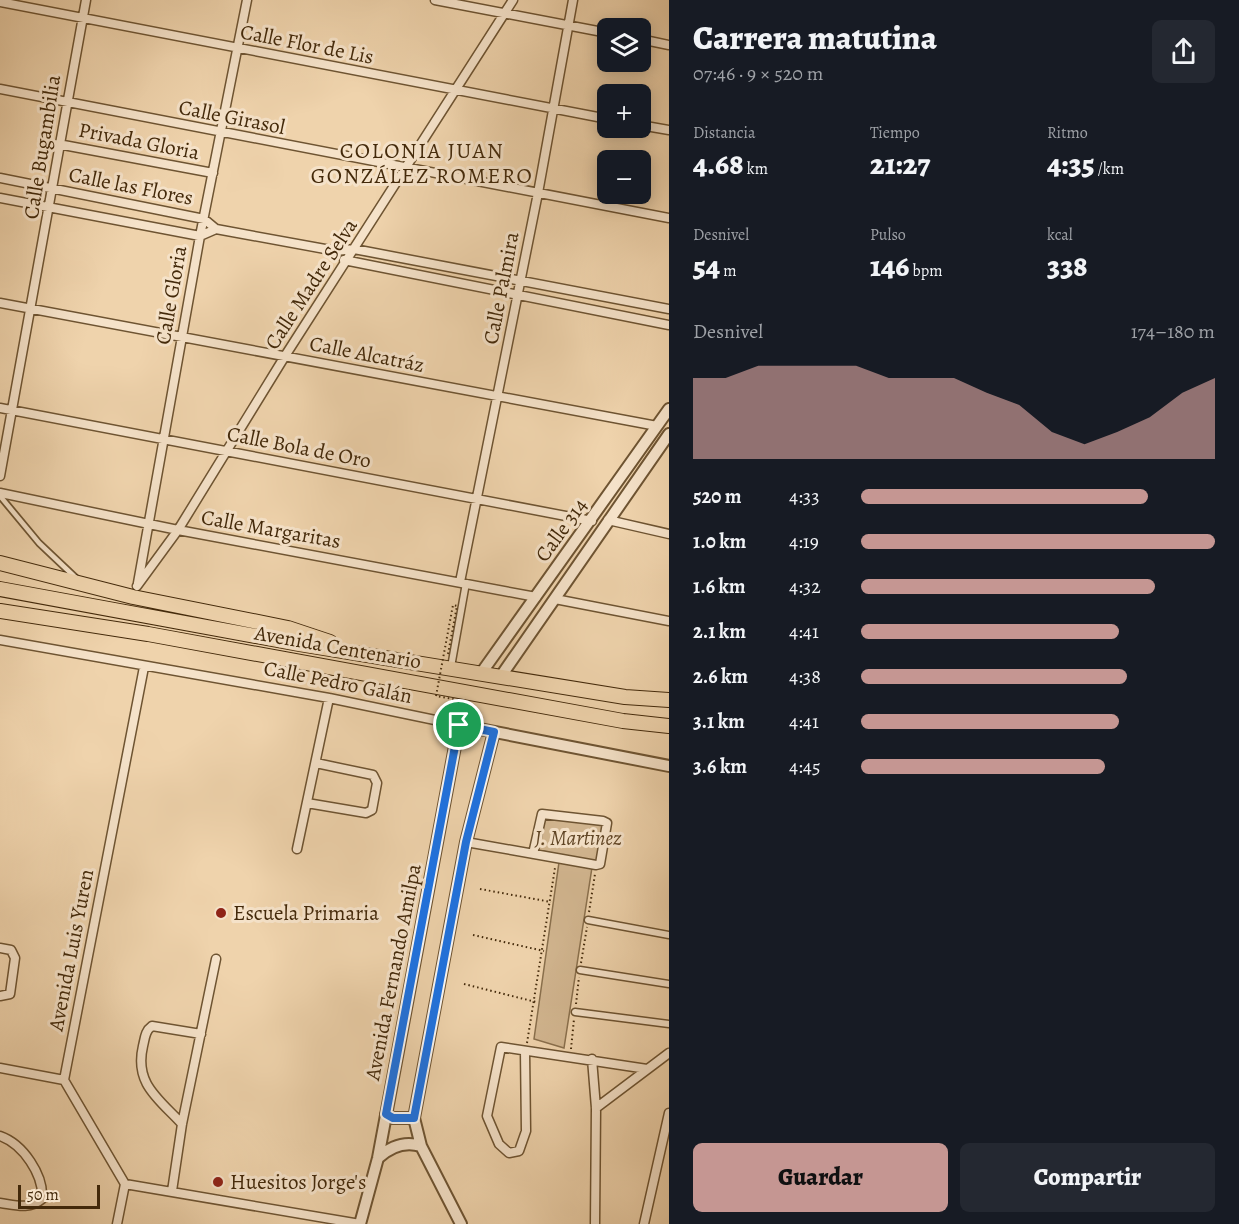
<!DOCTYPE html>
<html lang="es">
<meta charset="utf-8">
<style>
:root{--surface:#171b24;--page:#242831;--text:#f1f3f6;--muted:#9ea1a6;--accent:#c59692}
body{margin:0;font-family:Alegreya,serif;background:var(--page);color:var(--text);height:100vh;display:flex;flex-direction:column;font-size:22px;white-space:nowrap}
*{box-sizing:border-box;margin:0}
p{font-size:20px;color:var(--muted)}
.icon{flex:none;width:33px;height:33px;fill:none;stroke:currentColor;stroke-width:2;stroke-linecap:round;stroke-linejoin:round}
.map{position:relative;flex:1;overflow:hidden}
.drawer{display:flex;flex-direction:column;background:var(--surface);width:570px}
.drawer>*{flex:none}
.tools{position:absolute;left:597px;top:18px;display:grid;gap:12px}
.tools a{display:grid;place-items:center;width:54px;height:54px;border-radius:9px;background:var(--surface);box-shadow:0 3px 15px #0003;font-size:30px}
.scale{position:absolute;left:18px;bottom:15px;width:82px;box-sizing:border-box;padding-left:6px;border:3px solid #43290a;border-top:0;font-size:16px;line-height:21px;white-space:nowrap;color:#43290a;-webkit-text-stroke:4px #f5e2c9;paint-order:stroke}
.pin{position:absolute;display:grid;place-items:center;width:51px;height:51px;color:#fff;margin:-26px;border:3px solid #fff;border-radius:50%;box-shadow:0 2px 6px #0007}
.round{display:grid;place-items:center;flex:none;width:63px;height:63px;border-radius:9px;background:var(--page)}
.headline{display:flex;align-items:center;justify-content:space-between;height:102px;padding:0 24px}
h1{font-size:33px;font-weight:800;line-height:45px}
.figures{display:grid;grid-template-columns:repeat(3,1fr);gap:9px;height:102px;padding:6px 24px}
.figures div{display:grid;align-content:center}
.figures b{font-size:30px;font-weight:800}
.figures small{font-size:16px;font-weight:400}
.figures p{font-size:16px}
.chart{height:168px;padding:12px 24px}
.chart p{display:flex;justify-content:space-between}
.chart svg{width:100%;height:108px;margin-top:6px;fill:var(--accent);opacity:.7}
.cta{display:flex;gap:12px;margin-top:auto;padding:12px 24px}
.cta a{flex:1;height:69px;border-radius:9px;background:var(--accent);color:#111;font-size:24px;font-weight:800;line-height:69px;text-align:center}
.cta a+a{background:var(--page);color:var(--text)}
ul{padding:0 24px;list-style:none;font-size:20px}
li{display:grid;grid-template-columns:96px 72px 1fr;align-items:center;height:45px}
li i{height:15px;border-radius:8px;background:var(--accent)}
main{display:flex;flex:1;min-height:0}
.map>svg:first-child{display:block}
</style>
<main>
<div class="map">
<svg width="669" height="1224" viewBox="0 0 669 1224">
<rect width="100%" height="100%" fill="#efd3ac"/>
<filter id="stains"><feTurbulence type="fractalNoise" baseFrequency=".00333" numOctaves="4"/><feColorMatrix values="0 0 0 0 .2 0 0 0 0 .09 0 0 0 0 .02 0 0 0 .5 -.17"/></filter>
<radialGradient id="worn" r=".72"><stop offset=".6" stop-color="#630" stop-opacity="0"/><stop offset="1" stop-color="#630" stop-opacity=".3"/></radialGradient>
<path fill="#d2b690" stroke="#8a704d" stroke-width="1.5" d="M544,810l61,10 -8,41h-4l-29,187 -30,-9 26,-184 -25,-6z"/>
<g fill="none" stroke-linecap="round" stroke-linejoin="round">
<defs>
<path id="service" d="M0,496l39,47 37,35"/>
<path id="pedestrian" d="M451,667l15,-84
M588,920l81,15
M580,970l89,14
M575,1012l94,12"/>
<path id="minor" d="M435,0l173,33
M0,2l608,117
M640,39l29,6
M0,89l669,129
M640,125l29,5
M58,144l155,29
M0,178l204,41 12,10 120,22 18,-2 315,60
M0,198l200,38 16,-7
M344,260l325,65
M0,303l657,123
M0,408l592,113
M0,476l86,-476
M0,493l178,37 358,67
M608,520l61,14
M460,582l78,-389 35,-193
M138,583l62,-347 47,-236
M137,586l41,-56 107,-174 228,-356
M555,599l114,22
M0,640l329,58 130,27
M307,803l59,10 6,-3 5,-27 -4,-8 -57,-12
M466,842l130,23 4,-1 7,-41 -4,-2 -61,-7 -9,40
M297,849l32,-151
M0,948l11,2 4,8 -5,36 -10,2
M525,1051l1,80 -7,20 -10,2 -10,-9 -12,-28 14,-69 146,22
M592,1059l4,49 -1,116
M0,1068l64,12
M596,1108l73,-55
M182,1124c-23,-25 -48,-40 -39,-78 2,-8 2,-15 9,-20l49,8
M0,1136c23,8 44,39 42,63 -13,11 -27,6 -42,4
M125,1184l235,40
M172,1191l10,-67 34,-165
M117,1224l8,-40 -61,-104 80,-413
M644,1224l25,-111"/>
<path id="tertiary" d="M482,672l187,-263
M501,676l168,-242
M386,1114l7,4h21
M378,1158c13,-12 27,-17 43,-12
M360,1224l18,-66 81,-433 210,41
M461,1224l-40,-78 -7,-28 52,-276 28,-110"/>
<path id="primary" d="M0,563l133,34 155,31 42,14
M0,589l299,55 326,53 44,3
M0,611l148,23 475,87 46,5"/>
</defs>
<use href="#service" stroke="#6e5432" stroke-width="8"/>
<use href="#pedestrian" stroke="#6e5432" stroke-width="9"/>
<use href="#minor" stroke="#6e5432" stroke-width="11"/>
<use href="#tertiary" stroke="#6e5432" stroke-width="14"/>
<use href="#primary" stroke="#43290a" stroke-width="16"/>
<path stroke="#43290a" stroke-width="2" stroke-dasharray="1.5 3" stroke-linecap="butt" d="M475,719l1,-13
M480,889l71,13
M589,912l6,-38
M473,935l71,16
M581,963l6,-36
M464,984l72,18
M576,1004l3,-27
M527,1043l28,-175
M571,1049l3,-30"/>
<use href="#service" stroke="#f5e2c9" stroke-width="4.5"/>
<use href="#pedestrian" stroke="#f5e2c9" stroke-width="6"/>
<use href="#minor" stroke="#f5e2c9" stroke-width="8"/>
<use href="#tertiary" stroke="#f5e2c9" stroke-width="10"/>
<use href="#primary" stroke="#efd3ac" stroke-width="14"/>
<path stroke="#43290a" stroke-width="2" stroke-dasharray="1.5 3" stroke-linecap="butt" d="M448,654l9,-48 -4,-1 -17,91 28,5"/>
</g>
<g fill="none" stroke-linecap="round" stroke-linejoin="round">
<defs>
<path id="route" d="M459,725l35,7 -28,110 -52,276h-21l-7,-4z"/>
</defs>
<use href="#route" stroke="#fff" stroke-width="12"/>
<use href="#route" stroke="#1a73e8" stroke-width="8"/>
</g>
<g fill="#8f2418" stroke="#f5e2c9" stroke-width="2">
<circle cx="221" cy="913" r="6"/>
<circle cx="218" cy="1182" r="6"/>
</g>
<g text-anchor="middle" stroke-width="6" stroke-linejoin="round" paint-order="stroke">
<g font-size="21" fill="#43290a" stroke="#f5e2c9">
<text transform="translate(307 44) rotate(11)" y="7">Calle Flor de Lis</text>
<text transform="translate(232 117) rotate(11)" y="7">Calle Girasol</text>
<text transform="translate(139 141) rotate(11)" y="7">Privada Gloria</text>
<text transform="translate(42 147) rotate(-81)" y="7">Calle Bugambilia</text>
<text transform="translate(131 186) rotate(11)" y="7">Calle las Flores</text>
<text transform="translate(311 284) rotate(-57)" y="7">Calle Madre Selva</text>
<text transform="translate(501 288) rotate(-79)" y="7">Calle Palmira</text>
<text transform="translate(171 295) rotate(-80)" y="7">Calle Gloria</text>
<text transform="translate(367 354) rotate(11)" y="7">Calle Alcatráz</text>
<text transform="translate(299 447) rotate(11)" y="7">Calle Bola de Oro</text>
<text transform="translate(271 529) rotate(10)" y="7">Calle Margaritas</text>
<text transform="translate(561 530) rotate(-54)" y="7">Calle 314</text>
<text transform="translate(338 647) rotate(10)" y="7">Avenida Centenario</text>
<text transform="translate(338 682) rotate(11)" y="7">Calle Pedro Galán</text>
<text transform="translate(71 950) rotate(-79)" y="7">Avenida Luis Yuren</text>
<text transform="translate(393 972) rotate(-79)" y="7">Avenida Fernando Amilpa</text>
</g>
<g font-size="21" font-style="italic" fill="#604525" stroke="#f5e2c9">
<text x="578" y="845">J. Martinez</text>
</g>
<g font-size="21" fill="#43290a" stroke="#f5e2c9" text-anchor="start">
<text x="233" y="920">Escuela Primaria</text>
<text x="230" y="1189">Huesitos Jorge's</text>
</g>
<g font-size="22" letter-spacing="1.5" fill="#43290a" stroke="#f5e2c9">
<text x="422" y="158">COLONIA JUAN<tspan x="422" dy="25">GONZÁLEZ ROMERO</tspan></text>
</g>
</g>
<rect width="100%" height="100%" filter="url(#stains)"/>
<rect width="100%" height="100%" fill="url(#worn)"/>
</svg>
<div class="tools">
<a><svg class="icon" aria-label="layers" viewBox="0 0 24 24"><path d="M12 4l9 5-9 5-9-5zM3 14l9 5 9-5"/></svg></a>
<a>+</a>
<a>−</a>
</div>
<div class="scale">50 m</div>
<div class="pin" style="left:459px;top:725px;background:#1e9e55"><svg class="icon" aria-label="arrive" viewBox="0 0 24 24"><path d="M6 21V4h12l-3 4 3 4H6"/></svg></div>
</div>
<section class="drawer">
<div class="headline"><div><h1>Carrera matutina</h1><p>07:46 · 9 × 520 m</p></div><a class="round"><svg class="icon" aria-label="share" viewBox="0 0 24 24"><path d="M12 15V3M7 8l5-5 5 5M5 13v7h14v-7"/></svg></a></div>
<div class="figures">
<div><p>Distancia</p><b>4.68<small> km</small></b></div>
<div><p>Tiempo</p><b>21:27</b></div>
<div><p>Ritmo</p><b>4:35<small> /km</small></b></div>
</div>
<div class="figures">
<div><p>Desnivel</p><b>54<small> m</small></b></div>
<div><p>Pulso</p><b>146<small> bpm</small></b></div>
<div><p>kcal</p><b>338</b></div>
</div>
<div class="chart"><p><span>Desnivel</span>174–180 m</p>
<svg viewBox="0 0 160 44" preserveAspectRatio="none"><path d="M0 44V11L10 11L20 6L30 6L40 6L50 6L60 11L70 11L80 11L90 17L100 22L110 33L120 38L130 33L140 27L150 17L160 11V44z"/></svg>
</div>
<ul>
<li><b>520 m</b>4:33<i style="width:81%"></i></li>
<li><b>1.0 km</b>4:19<i style="width:100%"></i></li>
<li><b>1.6 km</b>4:32<i style="width:83%"></i></li>
<li><b>2.1 km</b>4:41<i style="width:73%"></i></li>
<li><b>2.6 km</b>4:38<i style="width:75%"></i></li>
<li><b>3.1 km</b>4:41<i style="width:73%"></i></li>
<li><b>3.6 km</b>4:45<i style="width:69%"></i></li>
</ul>
<div class="cta"><a>Guardar</a><a>Compartir</a></div>
</section>
</main>
